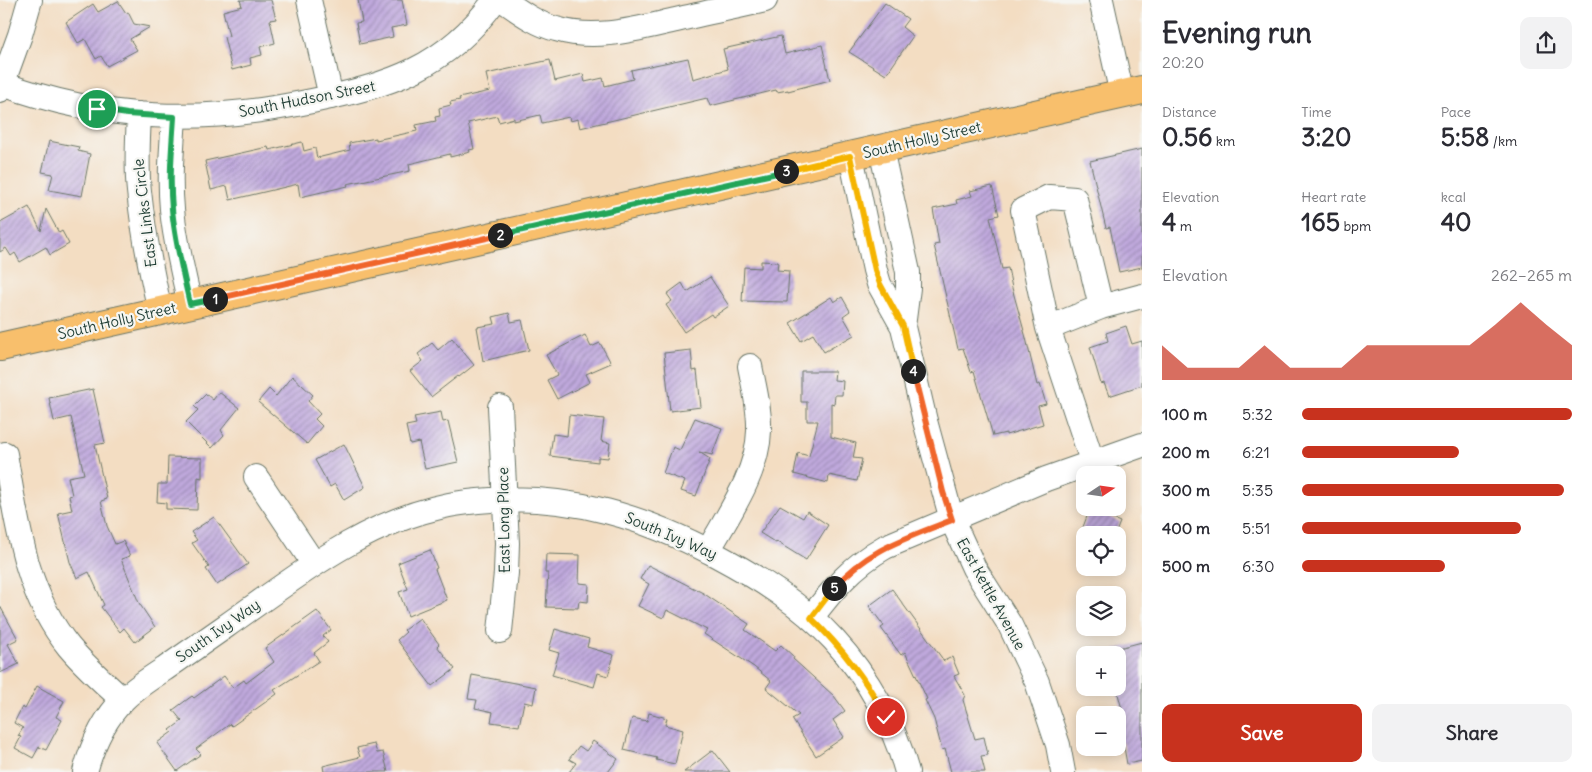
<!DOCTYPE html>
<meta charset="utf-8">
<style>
:root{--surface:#fff;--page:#f2f2f3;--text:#2b2b33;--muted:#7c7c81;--accent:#c8321e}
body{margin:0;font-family:Delius,sans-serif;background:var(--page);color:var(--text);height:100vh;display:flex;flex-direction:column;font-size:19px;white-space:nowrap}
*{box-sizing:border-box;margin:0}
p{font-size:16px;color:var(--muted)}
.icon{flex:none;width:28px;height:28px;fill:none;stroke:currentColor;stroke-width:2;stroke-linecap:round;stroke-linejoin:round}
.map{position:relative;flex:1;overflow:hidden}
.side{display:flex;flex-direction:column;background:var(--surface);width:450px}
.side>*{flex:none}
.needle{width:32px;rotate:77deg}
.controls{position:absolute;left:1076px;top:466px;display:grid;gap:10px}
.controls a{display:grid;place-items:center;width:50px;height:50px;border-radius:10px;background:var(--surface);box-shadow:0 2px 12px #0003;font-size:25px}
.pin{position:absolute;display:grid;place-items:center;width:42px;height:42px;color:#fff;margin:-21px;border:2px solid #fff;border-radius:50%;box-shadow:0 1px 5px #0007}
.km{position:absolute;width:25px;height:25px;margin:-12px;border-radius:50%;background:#222;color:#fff;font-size:14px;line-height:25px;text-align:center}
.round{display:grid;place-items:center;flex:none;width:52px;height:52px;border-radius:10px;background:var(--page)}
.summary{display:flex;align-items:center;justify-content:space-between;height:85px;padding:0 20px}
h1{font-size:28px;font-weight:700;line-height:38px}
.stats{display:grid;grid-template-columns:repeat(3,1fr);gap:8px;height:85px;padding:5px 20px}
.stats div{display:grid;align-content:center}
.stats b{font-size:25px;font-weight:700}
.stats small{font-size:14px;font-weight:400}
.stats p{font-size:14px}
.chart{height:140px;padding:10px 20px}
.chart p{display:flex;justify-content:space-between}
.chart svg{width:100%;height:90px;margin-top:5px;fill:var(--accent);opacity:.7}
.primary-button{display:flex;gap:10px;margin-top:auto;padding:10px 20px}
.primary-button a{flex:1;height:58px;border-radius:10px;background:var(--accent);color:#fff;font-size:20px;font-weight:700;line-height:58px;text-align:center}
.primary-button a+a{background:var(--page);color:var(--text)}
ul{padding:0 20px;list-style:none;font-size:16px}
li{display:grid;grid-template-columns:80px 60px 1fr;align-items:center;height:38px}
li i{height:12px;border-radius:6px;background:var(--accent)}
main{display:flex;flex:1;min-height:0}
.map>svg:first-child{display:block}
</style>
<main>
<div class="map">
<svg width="1142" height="772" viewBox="0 0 1142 772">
<defs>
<pattern id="building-hatch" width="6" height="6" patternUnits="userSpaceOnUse" patternTransform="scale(1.25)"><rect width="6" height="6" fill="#c0a9dd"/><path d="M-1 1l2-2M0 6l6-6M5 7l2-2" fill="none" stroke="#9b8bb4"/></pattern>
</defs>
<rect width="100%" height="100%" fill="#f6f6f2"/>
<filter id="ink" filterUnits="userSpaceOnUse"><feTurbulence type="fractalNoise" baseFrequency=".02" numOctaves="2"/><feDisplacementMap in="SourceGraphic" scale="10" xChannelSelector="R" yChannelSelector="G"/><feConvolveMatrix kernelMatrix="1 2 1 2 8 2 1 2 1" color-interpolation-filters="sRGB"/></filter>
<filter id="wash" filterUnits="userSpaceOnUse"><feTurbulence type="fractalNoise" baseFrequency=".0096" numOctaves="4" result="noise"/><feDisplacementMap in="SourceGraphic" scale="20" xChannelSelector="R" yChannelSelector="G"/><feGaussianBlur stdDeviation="1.12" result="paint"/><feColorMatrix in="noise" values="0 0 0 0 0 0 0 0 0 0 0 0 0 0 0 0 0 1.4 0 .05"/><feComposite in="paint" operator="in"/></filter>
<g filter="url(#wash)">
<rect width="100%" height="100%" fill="#f3ddc2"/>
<g id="blocks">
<path fill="url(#building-hatch)" d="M240,0h31l5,19 -6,1 5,23 -15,4 2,8 -12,3 1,7 -19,5 -8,-33 5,-1 -6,-25 19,-5z
M358,0h44l5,25 -16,3 2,9 -33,7 -4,-21 6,-1z
M118,1l8,12 2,-1 6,12 16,3 -20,12 7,11 -30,16 -6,-10 -5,3 -11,-20 -7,4 -12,-21 27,-18 5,8z
M885,3l23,16 -6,8 11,9 -27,39 -37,-23z
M781,36l4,18 37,-9 8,35 -42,11v-1l-11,2 -1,-2 -66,16 -3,-8 -127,30 -2,-9 -8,2 -1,-4 -27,6 -2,-8 -26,6v-3l-15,4 -2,-6 -29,7 6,26 -5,1 1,2 -20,5v-3l-41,10 1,7 -63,13 1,2 -48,11 -2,-13 -68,16 -3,-14 -16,4 -6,-29 63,-14 1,3 33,-8 2,9 11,-3 2,10 33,-8 -1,-7 27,-5v2l41,-9 -1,-6 20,-4 -1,-4 5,-1 -1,-8 12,-3 -1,-3 10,-2 -1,-2 31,-7 -4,-17 64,-14 5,21 28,-7 2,8 18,-4 2,8 28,-7 -2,-9 57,-12 5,21 35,-10 -5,-20z
M49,141l30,6 -1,4 12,3 -8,42 -33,-6 4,-16 -11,-2z
M1142,149v118l-23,5 -9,-45 -4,1 -16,-67z
M992,186l7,29 -9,2 12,52 6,-1 4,20 14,50 11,47 3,-1 6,20 -8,2 5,18 -37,11v-2l-13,3 -19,-65 -3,1 -8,-24 -5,1 -24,-104 5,-1 -6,-35 24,-5 -1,-4 16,-4 -2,-5z
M29,207l12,24 5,-22 13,24 3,-2 7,13 -19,11 -4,-8 -26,15 -5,-9 -4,3 -5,-8 -6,4v-29z
M761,261l17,1 -1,8 12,1 -2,31 -45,-1 2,-34 17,1z
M710,277l19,29 -16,11 -2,-3 -27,18 -18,-27 6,-4 -5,-7 15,-11 5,9z
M831,297l3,5 8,-5 8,14 -7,5 11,19 -30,17 -11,-18 -12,7 -11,-18z
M509,313l2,9 11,-2 7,30 -46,11 -6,-34 18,-3 -2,-7z
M1126,326l6,18 10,-3v44l-33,11 -5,-13 -3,1 -11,-37 18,-6 -2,-8z
M585,335l6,12 9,-4 11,20 -25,11 4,8 -33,17 -10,-19 10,-5 -11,-20z
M452,338l22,27 -15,12 -1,-1 -27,21 -21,-26 13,-10 -5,-7 14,-11 6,7z
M691,350l2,21 4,-1 4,37 -31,4 -6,-58z
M801,371h34l-1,9 9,1 -1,14h-7l-1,9 -3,-1v34l25,6 -3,15 9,1 -5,22 -28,-6 -1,8 -34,-9 4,-21 11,3 9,-35h-11v-19h-6z
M292,376l21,19 -5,6 12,13 -5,5 7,7 -15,18 -49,-42 11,-13 7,7z
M93,389l12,54 -10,2 12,54 -6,2 6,25 8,18 8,-3 7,15 -9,3 18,44 16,24 -20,15 -11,-14 -4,4 -19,-25 3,-2 -15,-33 -12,6 -7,-16 -12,-49 14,-3 -3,-14 3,-1 -4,-18 16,-3 -13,-57 -17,4 -5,-23z
M219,392l20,16 -18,22 3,5 -12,13 -26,-26 12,-12 -4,-4 12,-12 7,6z
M441,412l2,10 5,-1 10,41 -33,7 -6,-27 -9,2 -4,-18 10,-2 -2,-7z
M569,415l35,4 -3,22 9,2 -2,15 -10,-1v5l-48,-6 3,-22 14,2z
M695,418l27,10 -10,27 -13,-3 11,7 -14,37 -15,-5 4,-10 -22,-8 10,-26 7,3z
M344,444l21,43 -21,13 -9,-16 -5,3 -15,-27z
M168,457l34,1v20l-4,-1 -1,33 -31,-1v-6l-9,-1 1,-18h9z
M780,505l23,13 4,-7 21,14 -22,35 -29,-18 -1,1 -16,-10z
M1089,511h7l24,11 -5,13h-35z
M214,517l34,47 -31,21 -11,-16 3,-2 -17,-24 5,-3 -6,-8z
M430,550l7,18 -2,1 12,31 -39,16 -9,-24 9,-3 -10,-26z
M546,554l34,1 -1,28 10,1 -1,18 -9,-1 -1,7 -32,-1 2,-34h-3z
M648,565l55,28 46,31 -4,6 30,21 6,-6 13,12 -1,2 41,37 11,15 -12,9 11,17 -28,19 -24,-37 7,-4 -33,-27 5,-7 -17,-14 -50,-33 3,-4 -40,-20 -4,8 -25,-12 11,-22 -9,-5z
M892,589l52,72 8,-4 7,17 -5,2 11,19 -2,5 12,39 9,-2 4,18 -7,1 4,16h-34l-6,-23 -3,1 -8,-31 -9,-19 2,-1 -22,-47 -4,3 -20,-27 3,-2 -15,-20z
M0,606l18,33 -10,5 11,20 -19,9z
M317,611l14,19 -8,6 5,6 -14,11 5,8 -45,29 3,4 -45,32 -2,-2 -34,25 5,5 -24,17 -20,-28 15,-11 -2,-2 12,-9 -9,-11 19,-14 2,2 30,-22 9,12 11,-8 2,3 28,-21 -9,-14z
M420,618l19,26 -2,2 18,23 -23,17 -35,-46 9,-8 -2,-2z
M555,629l34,10 -2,8 27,8 -6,21 -10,-3 -4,14 -42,-12 7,-22 -10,-3z
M1142,642v119l-15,3 -4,-22 -5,1v-21l7,-1 -7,-27v-17l4,-1 -7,-27z
M472,675l64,12 -3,17 -9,-2 -5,24 -28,-4 2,-10 -18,-4 2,-8 -9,-1z
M37,686l27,15 -8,16 6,3 -16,30 -7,-3 -6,11 -18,-10 6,-11 -3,-1 5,-8 -9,-5 8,-16 3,2z
M649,713l18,5 -2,7 18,5 -8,34 -19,-4 1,-2 -33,-8 8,-32 15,3z
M593,741l25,18 -10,13h-39l7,-9 -7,-4 10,-13 7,5z
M374,744l3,9 6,-1 5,20h-64l-1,-6 37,-9 -3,-9z
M713,750l17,22h-46z"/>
</g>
</g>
<g filter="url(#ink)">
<use href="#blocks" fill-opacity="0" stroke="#697566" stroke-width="1"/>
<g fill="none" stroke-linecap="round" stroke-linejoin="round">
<defs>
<path id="minor" d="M309,0l22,97
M503,0c16,11 33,24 53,29 40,12 80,0 120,-9 29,-7 59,-13 89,-20
M1101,0l21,95
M0,83c106,39 203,41 312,18 78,-16 134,-33 183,-101
M0,90l20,-55 10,-35
M139,114c-1,26 -3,51 0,77 4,40 12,80 21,120
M174,117c-2,31 -5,61 -2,92 3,32 11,64 18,95
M881,149l27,123v16l-5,39
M851,156l24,114 4,14 24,43 22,94 27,99 22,48 36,57 27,57 21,63 5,27
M1048,328l-25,-118 26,-13 26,2 26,108
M5,454c12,67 19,138 64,193 16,19 35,36 54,53
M1093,464l-45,-136 53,-21 41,-11
M256,477l58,87
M708,551c20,-36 50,-78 51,-120 1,-22 -5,-44 -9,-65
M811,618c21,-28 42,-53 74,-71l161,-68 96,-34
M500,631l6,-58 1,-30 -7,-136
M85,772c7,-26 19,-53 39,-73 12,-12 28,-22 42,-31 20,-14 40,-28 60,-42 70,-49 137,-104 223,-121 14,-3 28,-4 42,-5 82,-5 153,17 225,55 43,23 85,49 118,85 34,37 60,84 73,132"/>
<path id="major" d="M0,347l1142,-257"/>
</defs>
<use href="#minor" stroke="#697566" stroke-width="26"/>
<use href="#major" stroke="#697566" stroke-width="30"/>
<use href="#minor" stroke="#fff" stroke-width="24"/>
<use href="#major" stroke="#f8bf6c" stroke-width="28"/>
</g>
</g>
<g fill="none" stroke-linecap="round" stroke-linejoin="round" filter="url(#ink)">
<defs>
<path id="split-1" d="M97,109l30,5 47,3c-2,31 -5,61 -2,92 3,32 11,64 18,95l25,-5"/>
<path id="split-2" d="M215,299l285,-64"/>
<path id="split-3" d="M500,235l286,-64"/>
<path id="split-4" d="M786,171l64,-15 25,114 5,14 23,42 10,45"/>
<path id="split-5" d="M834,588c34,-39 71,-49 118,-68l-9,-28 -30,-121"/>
<path id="split-6" d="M834,588l-23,30c31,30 55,61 75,99"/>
</defs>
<use href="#split-1" stroke="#fff" stroke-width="10"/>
<use href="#split-2" stroke="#fff" stroke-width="10"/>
<use href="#split-3" stroke="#fff" stroke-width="10"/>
<use href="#split-4" stroke="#fff" stroke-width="10"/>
<use href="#split-5" stroke="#fff" stroke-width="10"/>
<use href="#split-6" stroke="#fff" stroke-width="10"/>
<use href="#split-1" stroke="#22a559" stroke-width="6"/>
<use href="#split-2" stroke="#f0652b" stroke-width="6"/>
<use href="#split-3" stroke="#22a559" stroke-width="6"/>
<use href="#split-4" stroke="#f5b400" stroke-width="6"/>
<use href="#split-5" stroke="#f0652b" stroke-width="6"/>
<use href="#split-6" stroke="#f5b400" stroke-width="6"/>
</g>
<g text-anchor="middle" stroke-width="4.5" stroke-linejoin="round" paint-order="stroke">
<g font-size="15" fill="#1f3d34" stroke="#f6f6f2">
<text transform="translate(307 99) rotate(-11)" y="5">South Hudson Street</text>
<text transform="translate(922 140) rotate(-13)" y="5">South Holly Street</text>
<text transform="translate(145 213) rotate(-97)" y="5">East Links Circle</text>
<text transform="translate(117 321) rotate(-13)" y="5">South Holly Street</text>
<text transform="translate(504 520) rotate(-91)" y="5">East Long Place</text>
<text transform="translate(671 536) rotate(23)" y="5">South Ivy Way</text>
<text transform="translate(991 594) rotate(61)" y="5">East Kettle Avenue</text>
<text transform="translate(218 631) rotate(-35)" y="5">South Ivy Way</text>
</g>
</g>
</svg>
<div class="controls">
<a><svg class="needle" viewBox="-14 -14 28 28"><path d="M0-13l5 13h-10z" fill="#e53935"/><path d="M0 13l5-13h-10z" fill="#7c7c81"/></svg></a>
<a><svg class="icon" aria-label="locate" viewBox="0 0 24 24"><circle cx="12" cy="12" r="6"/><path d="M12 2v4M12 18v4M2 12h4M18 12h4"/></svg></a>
<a><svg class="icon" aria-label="layers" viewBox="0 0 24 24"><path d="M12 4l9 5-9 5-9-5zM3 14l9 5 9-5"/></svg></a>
<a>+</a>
<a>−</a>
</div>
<div class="pin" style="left:97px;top:109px;background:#1e9e55"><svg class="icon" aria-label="arrive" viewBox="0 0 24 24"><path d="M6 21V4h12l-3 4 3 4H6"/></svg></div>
<div class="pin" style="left:886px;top:717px;background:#d93025"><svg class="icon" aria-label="check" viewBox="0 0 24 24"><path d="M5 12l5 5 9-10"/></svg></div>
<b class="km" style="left:215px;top:299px">1</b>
<b class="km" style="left:500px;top:235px">2</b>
<b class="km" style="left:786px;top:171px">3</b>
<b class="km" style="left:913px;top:371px">4</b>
<b class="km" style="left:834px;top:588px">5</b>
</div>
<section class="side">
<div class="summary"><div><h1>Evening run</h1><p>20:20</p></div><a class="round"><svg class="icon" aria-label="share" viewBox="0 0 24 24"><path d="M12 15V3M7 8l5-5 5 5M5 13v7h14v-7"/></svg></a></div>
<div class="stats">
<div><p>Distance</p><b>0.56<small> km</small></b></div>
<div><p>Time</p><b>3:20</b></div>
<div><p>Pace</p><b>5:58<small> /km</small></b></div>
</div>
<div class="stats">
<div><p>Elevation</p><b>4<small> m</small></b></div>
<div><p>Heart rate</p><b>165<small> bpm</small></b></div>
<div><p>kcal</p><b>40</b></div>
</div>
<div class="chart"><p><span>Elevation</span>262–265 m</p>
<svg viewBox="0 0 160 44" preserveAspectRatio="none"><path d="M0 44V27L10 38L20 38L30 38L40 27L50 38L60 38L70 38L80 27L90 27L100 27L110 27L120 27L130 17L140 6L150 17L160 27V44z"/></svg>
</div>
<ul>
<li><b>100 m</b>5:32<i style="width:100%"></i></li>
<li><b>200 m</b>6:21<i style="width:58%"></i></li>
<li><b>300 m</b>5:35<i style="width:97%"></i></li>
<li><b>400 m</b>5:51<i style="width:81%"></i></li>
<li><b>500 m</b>6:30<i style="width:53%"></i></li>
</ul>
<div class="primary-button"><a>Save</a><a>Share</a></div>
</section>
</main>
